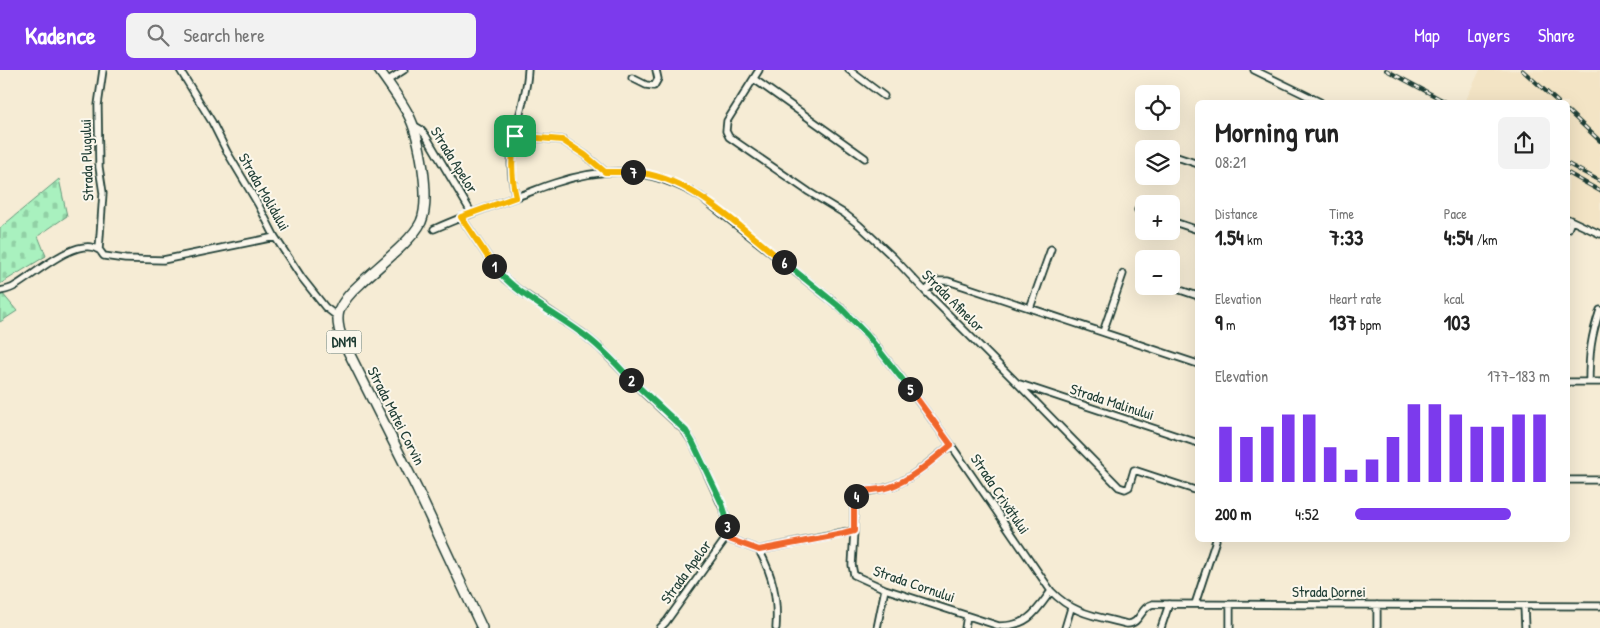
<!DOCTYPE html>
<meta charset="utf-8">
<style>
:root{--surface:#fff;--page:#f2f2f2;--text:#222;--muted:#767676;--accent:#7c3aed}
body{margin:0;font-family:"Patrick Hand",sans-serif;background:var(--page);color:var(--text);height:100vh;display:flex;flex-direction:column;font-size:19px;white-space:nowrap}
*{box-sizing:border-box;margin:0}
p{font-size:16px;color:var(--muted)}
.icon{flex:none;width:28px;height:28px;fill:none;stroke:currentColor;stroke-width:2;stroke-linecap:round;stroke-linejoin:round}
.map{position:relative;flex:1;overflow:hidden}
.details{position:absolute;left:1195px;top:30px;width:375px;height:442px;display:flex;flex-direction:column;background:var(--surface);border-radius:8px;box-shadow:0 5px 20px #0002}
.details>*{flex:none}
.buttons{position:absolute;left:1135px;top:15px;display:grid;gap:10px}
.buttons a{display:grid;place-items:center;width:45px;height:45px;border-radius:8px;background:var(--surface);box-shadow:0 5px 20px #0002;font-size:25px}
.pin{position:absolute;display:grid;place-items:center;width:42px;height:42px;color:#fff;margin:-21px;border-radius:10px;box-shadow:0 2px 8px #0006}
.km{position:absolute;width:25px;height:25px;margin:-12px;border-radius:50%;background:#222;color:#fff;font-size:14px;line-height:25px;text-align:center}
.round{display:grid;place-items:center;flex:none;width:52px;height:52px;border-radius:8px;background:var(--page)}
.overview{display:flex;align-items:center;justify-content:space-between;height:85px;padding:0 20px}
h1{font-size:28px;font-weight:700;line-height:38px}
.stats{display:grid;grid-template-columns:repeat(3,1fr);gap:8px;height:85px;padding:5px 20px}
.stats div{display:grid;align-content:center}
.stats b{font-size:21px;font-weight:700}
.stats small{font-size:14px;font-weight:400}
.stats p{font-size:14px}
.chart{height:140px;padding:10px 20px}
.chart p{display:flex;justify-content:space-between}
.chart svg{width:100%;height:90px;margin-top:5px;stroke:var(--accent);stroke-width:6}
ul{padding:0 20px;list-style:none;font-size:16px}
li{display:grid;grid-template-columns:80px 60px 1fr;align-items:center;height:38px}
li i{height:12px;border-radius:6px;background:var(--accent)}
header{display:flex;align-items:center;gap:30px;box-sizing:border-box;height:70px;padding:0 25px;background:var(--accent);color:#fff}
header strong{font-size:24px}
nav{display:flex;gap:28px;margin-inline-start:auto;font-size:18px}
.search{width:350px;height:45px;background:var(--page);display:flex;align-items:center;gap:12px;box-sizing:border-box;padding:0 18px;border-radius:8px;color:var(--muted);font-size:19px}
.map>svg:first-child{display:block}
</style>
<header>
<strong>Kadence</strong>
<div class="search"><svg class="icon" aria-label="search" viewBox="0 0 24 24"><circle cx="10" cy="10" r="6"/><path d="M15 15l6 6"/></svg>Search here</div>
<nav><a>Map</a><a>Layers</a><a>Share</a></nav>
</header>
<div class="map">
<svg width="1600" height="558" viewBox="0 0 1600 558">
<defs>
<pattern id="cemetery-stones" width="16" height="16" patternUnits="userSpaceOnUse" patternTransform="scale(1.25)"><rect width="16" height="16" fill="#a9f1bf"/><path d="M2 7V4a2 2 0 0 1 4 0v3zM10 15v-3a2 2 0 0 1 4 0v3z" fill="#91d0a5"/></pattern>
</defs>
<rect width="100%" height="100%" fill="#f6ecd5"/>
<filter id="ink" filterUnits="userSpaceOnUse"><feTurbulence type="fractalNoise" baseFrequency=".02" numOctaves="2"/><feDisplacementMap in="SourceGraphic" scale="10" xChannelSelector="R" yChannelSelector="G"/><feConvolveMatrix kernelMatrix="1 2 1 2 8 2 1 2 1" color-interpolation-filters="sRGB"/></filter>
<g filter="url(#ink)">
<path fill="#f3e4c5" d="M1480,0l120,1v169l-32,-17v-121h-103z"/>
<path fill="url(#cemetery-stones)" stroke="#64977a" d="M59,109l8,37 -29,20 8,20 -46,28v-56z
M0,223h2l15,18 -17,11z"/>
<g fill="none" stroke-linecap="round" stroke-linejoin="round">
<defs>
<path id="street" d="M180,0l32,52 15,30 31,52 17,33 27,41 23,29 13,10
M759,0l-32,51 -1,10 3,6 80,55 36,22 14,11 34,32 32,34 93,93 101,103 6,2 4,-2 5,-17 64,21
M849,0l35,26
M1254,0l66,32
M632,8l14,7 8,1 4,-7 -2,-9
M754,9l111,79
M387,11l17,-11
M413,55l7,4 6,7 45,76
M515,66l47,4 23,15 20,17
M1171,85l27,9
M516,127c-4,-15 -6,-30 -4,-46 3,-28 15,-53 16,-81
M1138,140l6,2
M461,147l33,49 11,13 15,12 62,42 18,15 46,47 39,36 8,12 32,70 2,11 -1,14 -60,84 -6,6
M1568,149l32,15
M1171,151l27,9
M434,159c27,-12 54,-22 82,-32 13,-4 26,-10 39,-14 56,-18 95,-15 146,14l140,111 26,27 36,45 48,65 100,146c23,24 46,25 76,33 14,0 13,-17 26,-20l447,2
M1568,159l3,-8
M99,180l4,-57 -4,-26 -1,-62 5,-35
M1174,218l24,8
M0,221c5,-1 11,-2 15,-5 18,-10 62,-51 84,-36 2,1 3,4 5,6l21,3 38,1 112,-23
M925,221l12,-10h11l250,83
M1030,238l21,-59
M1103,262l20,-58
M1568,312h32
M1589,312c0,-29 2,-45 11,-72
M1020,314l178,59
M951,375c-18,14 -40,35 -62,42 -10,3 -21,3 -31,7l-4,9v28l-2,34 2,10 31,14 114,37c29,0 36,-13 52,-35
M1568,410h32
M726,468l33,12c14,26 19,48 17,78
M759,480l95,-19
M1195,534l21,-64
M1230,535v23
M1377,535v23
M1524,536l1,22
M877,558l8,-39
M965,558l2,-12
M1065,558l6,-20
M1161,558l8,-24"/>
<path id="primary" d="M379,0c10,14 21,29 29,44 12,22 23,85 13,108 -9,19 -45,46 -61,62 -8,7 -17,17 -21,27 -3,10 0,20 4,30l74,148 65,139"/>
</defs>
<use href="#street" stroke="#1f3d34" stroke-width="9"/>
<use href="#primary" stroke="#1f3d34" stroke-width="12"/>
<use href="#street" stroke="#fbf7ec" stroke-width="5.5"/>
<use href="#primary" stroke="#fbf7ec" stroke-width="9"/>
<defs>
<path id="rail" d="M1386,0l60,32
M1522,0l36,32
M1568,41l32,30
M1568,94l32,17
M1568,103l32,18"/>
</defs>
<use href="#rail" stroke="#1f3d34" stroke-width="4"/>
<use href="#rail" stroke="#fbf7ec" stroke-width="2" stroke-dasharray="5.5" stroke-linecap="butt"/>
</g>
</g>
<g fill="none" stroke-linecap="round" stroke-linejoin="round" filter="url(#ink)">
<defs>
<path id="split-1" d="M494,196l-33,-49 55,-20c-5,-21 -5,-40 -1,-61"/>
<path id="split-2" d="M494,196c18,25 60,47 86,66 19,13 35,30 51,48"/>
<path id="split-3" d="M631,310l55,51 7,12 29,61 3,9 2,13"/>
<path id="split-4" d="M727,456l-1,12 33,12 84,-16 11,-3v-28l2,-7"/>
<path id="split-5" d="M856,426c8,-8 23,-5 34,-9 22,-8 43,-27 61,-42l-41,-56"/>
<path id="split-6" d="M784,192l57,46 26,27 43,54"/>
<path id="split-7" d="M633,102c59,4 107,56 151,90"/>
<path id="split-8" d="M515,66l47,4 23,15 20,17h28"/>
</defs>
<use href="#split-1" stroke="#fff" stroke-width="10"/>
<use href="#split-2" stroke="#fff" stroke-width="10"/>
<use href="#split-3" stroke="#fff" stroke-width="10"/>
<use href="#split-4" stroke="#fff" stroke-width="10"/>
<use href="#split-5" stroke="#fff" stroke-width="10"/>
<use href="#split-6" stroke="#fff" stroke-width="10"/>
<use href="#split-7" stroke="#fff" stroke-width="10"/>
<use href="#split-8" stroke="#fff" stroke-width="10"/>
<use href="#split-1" stroke="#f5b400" stroke-width="6"/>
<use href="#split-2" stroke="#22a559" stroke-width="6"/>
<use href="#split-3" stroke="#22a559" stroke-width="6"/>
<use href="#split-4" stroke="#f0652b" stroke-width="6"/>
<use href="#split-5" stroke="#f0652b" stroke-width="6"/>
<use href="#split-6" stroke="#22a559" stroke-width="6"/>
<use href="#split-7" stroke="#f5b400" stroke-width="6"/>
<use href="#split-8" stroke="#f5b400" stroke-width="6"/>
</g>
<g text-anchor="middle" stroke-width="4" stroke-linejoin="round" paint-order="stroke">
<rect fill="#fbf7ec" stroke="#61756b" stroke-width="1" x="326.5" y="260.5" width="35" height="23" rx="4"/>
<g font-size="14" font-weight="bold" fill="#1f3d34">
<text x="344" y="277">DN19</text>
</g>
<g font-size="15" fill="#1f3d34" stroke="#fbf7ec">
<text transform="translate(87 90) rotate(-92)" y="5">Strada Plugului</text>
<text transform="translate(454 90) rotate(58)" y="5">Strada Apelor</text>
<text transform="translate(264 122) rotate(60)" y="5">Strada Molidului</text>
<text transform="translate(953 231) rotate(45)" y="5">Strada Afinelor</text>
<text transform="translate(1112 332) rotate(18)" y="5">Strada Malinului</text>
<text transform="translate(396 346) rotate(63)" y="5">Strada Matei Corvin</text>
<text transform="translate(1000 424) rotate(56)" y="5">Strada Crivățului</text>
<text transform="translate(686 502) rotate(-54)" y="5">Strada Apelor</text>
<text transform="translate(914 514) rotate(19)" y="5">Strada Cornului</text>
<text x="1329" y="527">Strada Dornei</text>
</g>
</g>
</svg>
<div class="buttons">
<a><svg class="icon" aria-label="locate" viewBox="0 0 24 24"><circle cx="12" cy="12" r="6"/><path d="M12 2v4M12 18v4M2 12h4M18 12h4"/></svg></a>
<a><svg class="icon" aria-label="layers" viewBox="0 0 24 24"><path d="M12 4l9 5-9 5-9-5zM3 14l9 5 9-5"/></svg></a>
<a>+</a>
<a>−</a>
</div>
<div class="pin" style="left:515px;top:66px;background:#1e9e55"><svg class="icon" aria-label="arrive" viewBox="0 0 24 24"><path d="M6 21V4h12l-3 4 3 4H6"/></svg></div>
<b class="km" style="left:494px;top:196px">1</b>
<b class="km" style="left:631px;top:310px">2</b>
<b class="km" style="left:727px;top:456px">3</b>
<b class="km" style="left:856px;top:426px">4</b>
<b class="km" style="left:910px;top:319px">5</b>
<b class="km" style="left:784px;top:192px">6</b>
<b class="km" style="left:633px;top:102px">7</b>
<section class="details">
<div class="overview"><div><h1>Morning run</h1><p>08:21</p></div><a class="round"><svg class="icon" aria-label="share" viewBox="0 0 24 24"><path d="M12 15V3M7 8l5-5 5 5M5 13v7h14v-7"/></svg></a></div>
<div class="stats">
<div><p>Distance</p><b>1.54<small> km</small></b></div>
<div><p>Time</p><b>7:33</b></div>
<div><p>Pace</p><b>4:54<small> /km</small></b></div>
</div>
<div class="stats">
<div><p>Elevation</p><b>9<small> m</small></b></div>
<div><p>Heart rate</p><b>137<small> bpm</small></b></div>
<div><p>kcal</p><b>103</b></div>
</div>
<div class="chart"><p><span>Elevation</span>177–183 m</p>
<svg viewBox="0 0 160 44" preserveAspectRatio="none"><path d="M5 44V17M15 44V22M25 44V17M35 44V11M45 44V11M55 44V27M65 44V38M75 44V33M85 44V22M95 44V6M105 44V6M115 44V11M125 44V17M135 44V17M145 44V11M155 44V11"/></svg>
</div>
<ul>
<li><b>200 m</b>4:52<i style="width:80%"></i></li>
</ul>
</section>
</div>
